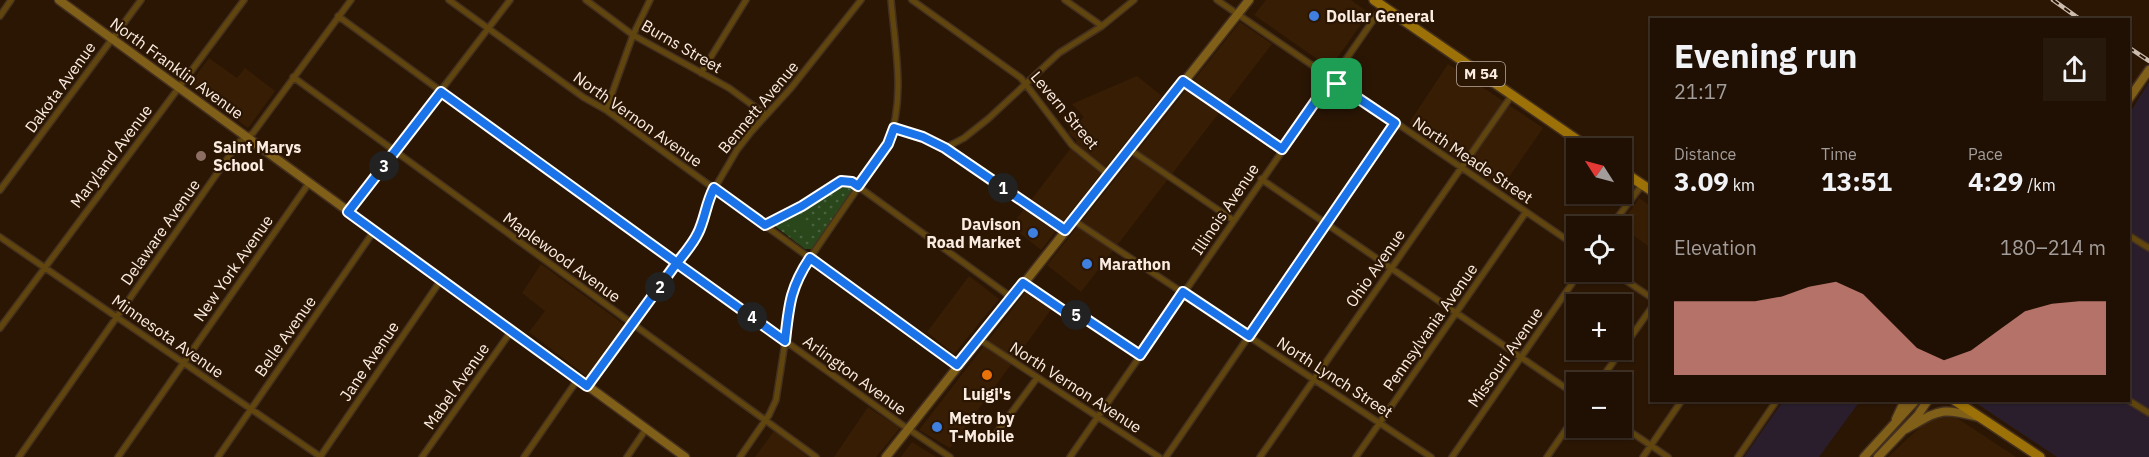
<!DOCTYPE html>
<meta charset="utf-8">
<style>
:root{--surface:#201003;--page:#28190d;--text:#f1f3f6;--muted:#a29d9a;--line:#3d3025;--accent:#f59c94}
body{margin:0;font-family:"IBM Plex Sans",sans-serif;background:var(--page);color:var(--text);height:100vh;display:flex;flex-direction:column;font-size:22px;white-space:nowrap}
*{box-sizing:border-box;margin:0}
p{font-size:20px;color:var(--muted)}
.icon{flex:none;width:33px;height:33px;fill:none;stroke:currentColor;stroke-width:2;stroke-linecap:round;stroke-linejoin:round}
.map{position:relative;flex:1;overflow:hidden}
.sheet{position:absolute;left:1650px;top:18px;width:480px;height:384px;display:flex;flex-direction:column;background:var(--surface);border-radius:0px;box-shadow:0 2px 4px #0004,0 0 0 2px var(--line)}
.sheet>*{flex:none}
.needle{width:39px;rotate:306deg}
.fabs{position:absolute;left:1566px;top:138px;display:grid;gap:12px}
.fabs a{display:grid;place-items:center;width:66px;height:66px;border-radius:0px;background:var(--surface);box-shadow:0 2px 4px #0004,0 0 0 2px var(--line);font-size:30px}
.pin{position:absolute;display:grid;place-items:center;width:51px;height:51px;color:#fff;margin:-26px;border-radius:12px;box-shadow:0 3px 9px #0006}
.km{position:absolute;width:30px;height:30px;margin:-15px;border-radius:50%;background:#222;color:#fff;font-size:16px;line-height:30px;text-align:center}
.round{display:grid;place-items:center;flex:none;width:63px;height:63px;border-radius:0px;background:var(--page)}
.summary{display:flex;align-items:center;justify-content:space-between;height:102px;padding:0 24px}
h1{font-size:33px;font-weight:800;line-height:45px}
.figures{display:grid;grid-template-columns:repeat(3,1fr);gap:9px;height:102px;padding:6px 24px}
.figures div{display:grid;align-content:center}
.figures b{font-size:26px;font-weight:800}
.figures small{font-size:16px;font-weight:400}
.figures p{font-size:16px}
.chart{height:168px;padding:12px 24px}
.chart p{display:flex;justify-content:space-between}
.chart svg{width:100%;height:108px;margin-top:6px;fill:var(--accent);opacity:.7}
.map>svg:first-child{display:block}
</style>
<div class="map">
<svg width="2149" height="457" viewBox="0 0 2149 457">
<defs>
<pattern id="park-dots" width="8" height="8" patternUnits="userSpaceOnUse" patternTransform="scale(1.5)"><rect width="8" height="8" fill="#2a471c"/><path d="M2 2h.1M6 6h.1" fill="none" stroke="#4a623d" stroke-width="1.8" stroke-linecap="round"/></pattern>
</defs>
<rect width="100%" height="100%" fill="#2b1604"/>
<path fill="#381d05" d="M1266,0h85l18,13 -39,55 -76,-53z
M1240,22l32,22 -191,248 -34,-27z
M209,58l28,20 8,-10 30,23 -27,37 -58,-44z
M1448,64l95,64 -43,62 -91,-67z
M1137,76l25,20 -121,154 -30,-24 66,-86 -9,-7 16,-16 -12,-13z
M1639,198l12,8v42l-31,-22z
M541,264l85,62 -37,52 -60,-46 16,-21 -23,-18z
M969,276l30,23 -45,55 -27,-22z
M1027,290l26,17 -103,141 -31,-18z
M868,407l32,21 -24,29h-42z
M1954,416l62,41h-128l43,-40z
M774,431l34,26h-53z
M912,442l24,15h-35z"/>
<path fill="#2a1e2c" d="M2149,82v375h-92l-81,-54 1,-3h151l1,-286z
M1783,401v-1l77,1 -41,56h-75z"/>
<path fill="url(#park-dots)" d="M845,184l7,2v5l-39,58h-8l-29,-22 -1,-3 5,-4z"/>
<path fill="#2a471c" d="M794,215l18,14 -6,9 -19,-14z"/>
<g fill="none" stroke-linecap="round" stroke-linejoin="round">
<defs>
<path id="street" d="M449,0l134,97 23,13 351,255
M586,0l47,35 96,53 37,27
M912,0l109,78 51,67 37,30
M1065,0l37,26
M1217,0l359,246
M0,16l11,-16
M338,16l344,251 219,157 49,33
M701,73l45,-73
M293,77l523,380
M1183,82l99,67
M606,110l27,-75 17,-35
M894,128l29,9 22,11 120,82
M945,148l19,-10 24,-19 71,-66 43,-27 32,-26
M1129,149l104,71
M1261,179l315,216
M0,190l141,-190
M348,212l162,-212
M1073,220l358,237
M765,225l37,-19 39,-25 11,1 159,115
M1611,226l31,-41
M2128,235l21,13
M0,237l321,220
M1613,272l39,26
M1023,283l41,28 22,8 54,36
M0,328l244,-328
M979,339l180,118
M1599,382l53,-75
M587,386l111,-153 12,-37 27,-46 14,-18 40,-44 70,-88
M2128,400l21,13
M1622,426l46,31
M995,435l42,-57
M19,457l220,-315 14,-9 98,-133
M118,457l191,-274
M218,457l156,-226
M320,457l121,-177
M422,457l90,-127
M524,457l54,-78
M627,457l19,-28
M740,457l29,-42 7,-15 18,-115 20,-33 74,-108c18,-46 7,-96 3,-144
M1070,457l313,-451
M1166,457l229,-334
M1260,457l252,-362
M1356,457l170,-245
M1452,457l128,-185
M1547,457l29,-42
M1643,457l39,-57
M1738,457l39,-57"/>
<path id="secondary" d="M59,0l626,457
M2128,100l21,-30
M1896,419l9,-19
M1906,429c34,-19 33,-22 72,-12
M886,457l363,-457
M1864,457l52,-57
M1878,457l40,-42 10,-15"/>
<path id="primary" d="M1374,0l215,148
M1622,171l30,20
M1954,400l86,57"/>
</defs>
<use href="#street" stroke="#44301f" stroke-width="8"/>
<use href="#secondary" stroke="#44301f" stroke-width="11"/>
<use href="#primary" stroke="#44301f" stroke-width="12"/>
<use href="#street" stroke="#60460e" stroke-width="5"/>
<use href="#secondary" stroke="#805f19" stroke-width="8"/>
<use href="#primary" stroke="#9c7107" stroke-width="9"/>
<defs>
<path id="rail" d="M2053,0l28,20
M2128,47l21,14"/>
</defs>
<use href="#rail" stroke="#ccbcaf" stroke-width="4.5"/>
<use href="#rail" stroke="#2b1604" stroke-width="2" stroke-dasharray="7" stroke-linecap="butt"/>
</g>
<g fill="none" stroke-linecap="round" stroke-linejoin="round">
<defs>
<path id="route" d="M1337,84l-6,-5 -49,70 -99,-68 -118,149 -120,-82 -22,-11 -29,-9 -6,16 -30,42 -6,-4 -11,-1 -39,25 -37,19 -51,-37c-8,15 -9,31 -16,45 -6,13 -17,24 -25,35l-86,118 -239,-174 93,-120 236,171 5,4 103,74c4,-36 5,-53 25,-83l147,107 66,-82 41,28 22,8 54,36 43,-63 66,44 146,-213 -58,-39"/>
</defs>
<use href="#route" stroke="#fff" stroke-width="12"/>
<use href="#route" stroke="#1a73e8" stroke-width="8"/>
</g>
<g fill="#3f7fe0" stroke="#2b1604" stroke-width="2">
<circle cx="1314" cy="16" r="6"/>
<circle cx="1033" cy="233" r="6"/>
<circle cx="1087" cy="264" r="6"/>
<circle cx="937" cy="427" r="6"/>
</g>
<circle fill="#8d6e63" stroke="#2b1604" stroke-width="2" cx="201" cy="156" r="6"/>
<circle fill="#e8710a" stroke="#2b1604" stroke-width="2" cx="987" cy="375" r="6"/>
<g text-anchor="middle" stroke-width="4.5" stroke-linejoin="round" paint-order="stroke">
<rect fill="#2b1604" stroke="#bdac9f" stroke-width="1.5" x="1457" y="62" width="48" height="24" rx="4.5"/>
<g font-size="15" font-weight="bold" fill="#fbece1">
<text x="1481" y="79">M 54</text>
</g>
<g font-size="16" font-weight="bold" fill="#fbece1" stroke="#2b1604" text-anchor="start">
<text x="1326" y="22">Dollar General</text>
<text x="213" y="153">Saint Marys<tspan x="213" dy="18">School</tspan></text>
<text x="1021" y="230" text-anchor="end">Davison<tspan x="1021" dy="18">Road Market</tspan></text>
<text x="1099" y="270">Marathon</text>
<text x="987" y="400" text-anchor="middle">Luigi's</text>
<text x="949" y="424">Metro by<tspan x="949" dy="18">T-Mobile</tspan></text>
</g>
<g font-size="16" fill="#fbece1" stroke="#2b1604">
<text transform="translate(682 46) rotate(30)" y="6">Burns Street</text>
<text transform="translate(177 68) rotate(36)" y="6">North Franklin Avenue</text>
<text transform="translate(60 87) rotate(-54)" y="6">Dakota Avenue</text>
<text transform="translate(758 107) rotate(-50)" y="6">Bennett Avenue</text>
<text transform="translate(1065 110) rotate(50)" y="6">Levern Street</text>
<text transform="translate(638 119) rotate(35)" y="6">North Vernon Avenue</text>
<text transform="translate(111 156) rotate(-53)" y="6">Maryland Avenue</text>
<text transform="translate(1473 160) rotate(34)" y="6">North Meade Street</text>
<text transform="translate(1225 209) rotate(-56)" y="6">Illinois Avenue</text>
<text transform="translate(160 232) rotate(-55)" y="6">Delaware Avenue</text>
<text transform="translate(562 257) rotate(36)" y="6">Maplewood Avenue</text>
<text transform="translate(233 268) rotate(-55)" y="6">New York Avenue</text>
<text transform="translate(1375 268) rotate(-55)" y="6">Ohio Avenue</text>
<text transform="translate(1430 327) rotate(-55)" y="6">Pennsylvania Avenue</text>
<text transform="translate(168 336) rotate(35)" y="6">Minnesota Avenue</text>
<text transform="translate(285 336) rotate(-55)" y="6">Belle Avenue</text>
<text transform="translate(1505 357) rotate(-55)" y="6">Missouri Avenue</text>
<text transform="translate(369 361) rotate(-56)" y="6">Jane Avenue</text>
<text transform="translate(855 375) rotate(36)" y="6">Arlington Avenue</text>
<text transform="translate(1335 377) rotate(33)" y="6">North Lynch Street</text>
<text transform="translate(456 386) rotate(-55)" y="6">Mabel Avenue</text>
<text transform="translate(1076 387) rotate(33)" y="6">North Vernon Avenue</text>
</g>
</g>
</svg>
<div class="fabs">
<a><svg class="needle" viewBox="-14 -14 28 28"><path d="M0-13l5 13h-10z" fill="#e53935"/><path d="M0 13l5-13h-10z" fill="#a29d9a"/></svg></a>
<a><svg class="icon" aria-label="locate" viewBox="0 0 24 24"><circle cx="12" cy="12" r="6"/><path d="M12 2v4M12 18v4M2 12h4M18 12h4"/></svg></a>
<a>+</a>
<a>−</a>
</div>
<div class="pin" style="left:1337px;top:84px;background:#1e9e55"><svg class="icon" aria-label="arrive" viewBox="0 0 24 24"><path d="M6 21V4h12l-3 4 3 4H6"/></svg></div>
<b class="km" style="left:1003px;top:188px">1</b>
<b class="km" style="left:660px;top:287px">2</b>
<b class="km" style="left:384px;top:166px">3</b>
<b class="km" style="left:752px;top:317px">4</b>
<b class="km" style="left:1076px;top:315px">5</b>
<section class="sheet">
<div class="summary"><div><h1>Evening run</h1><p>21:17</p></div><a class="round"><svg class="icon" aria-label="share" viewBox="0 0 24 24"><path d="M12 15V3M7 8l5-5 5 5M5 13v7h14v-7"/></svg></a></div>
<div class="figures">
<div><p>Distance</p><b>3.09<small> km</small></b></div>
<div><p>Time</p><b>13:51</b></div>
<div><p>Pace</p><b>4:29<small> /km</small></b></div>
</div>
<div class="chart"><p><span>Elevation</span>180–214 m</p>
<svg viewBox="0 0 160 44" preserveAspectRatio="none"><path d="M0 44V14L10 14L20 14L30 14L40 12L50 8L60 6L70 11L80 22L90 33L100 38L110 34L120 26L130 18L140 15L150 14L160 14V44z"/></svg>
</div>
</section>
</div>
